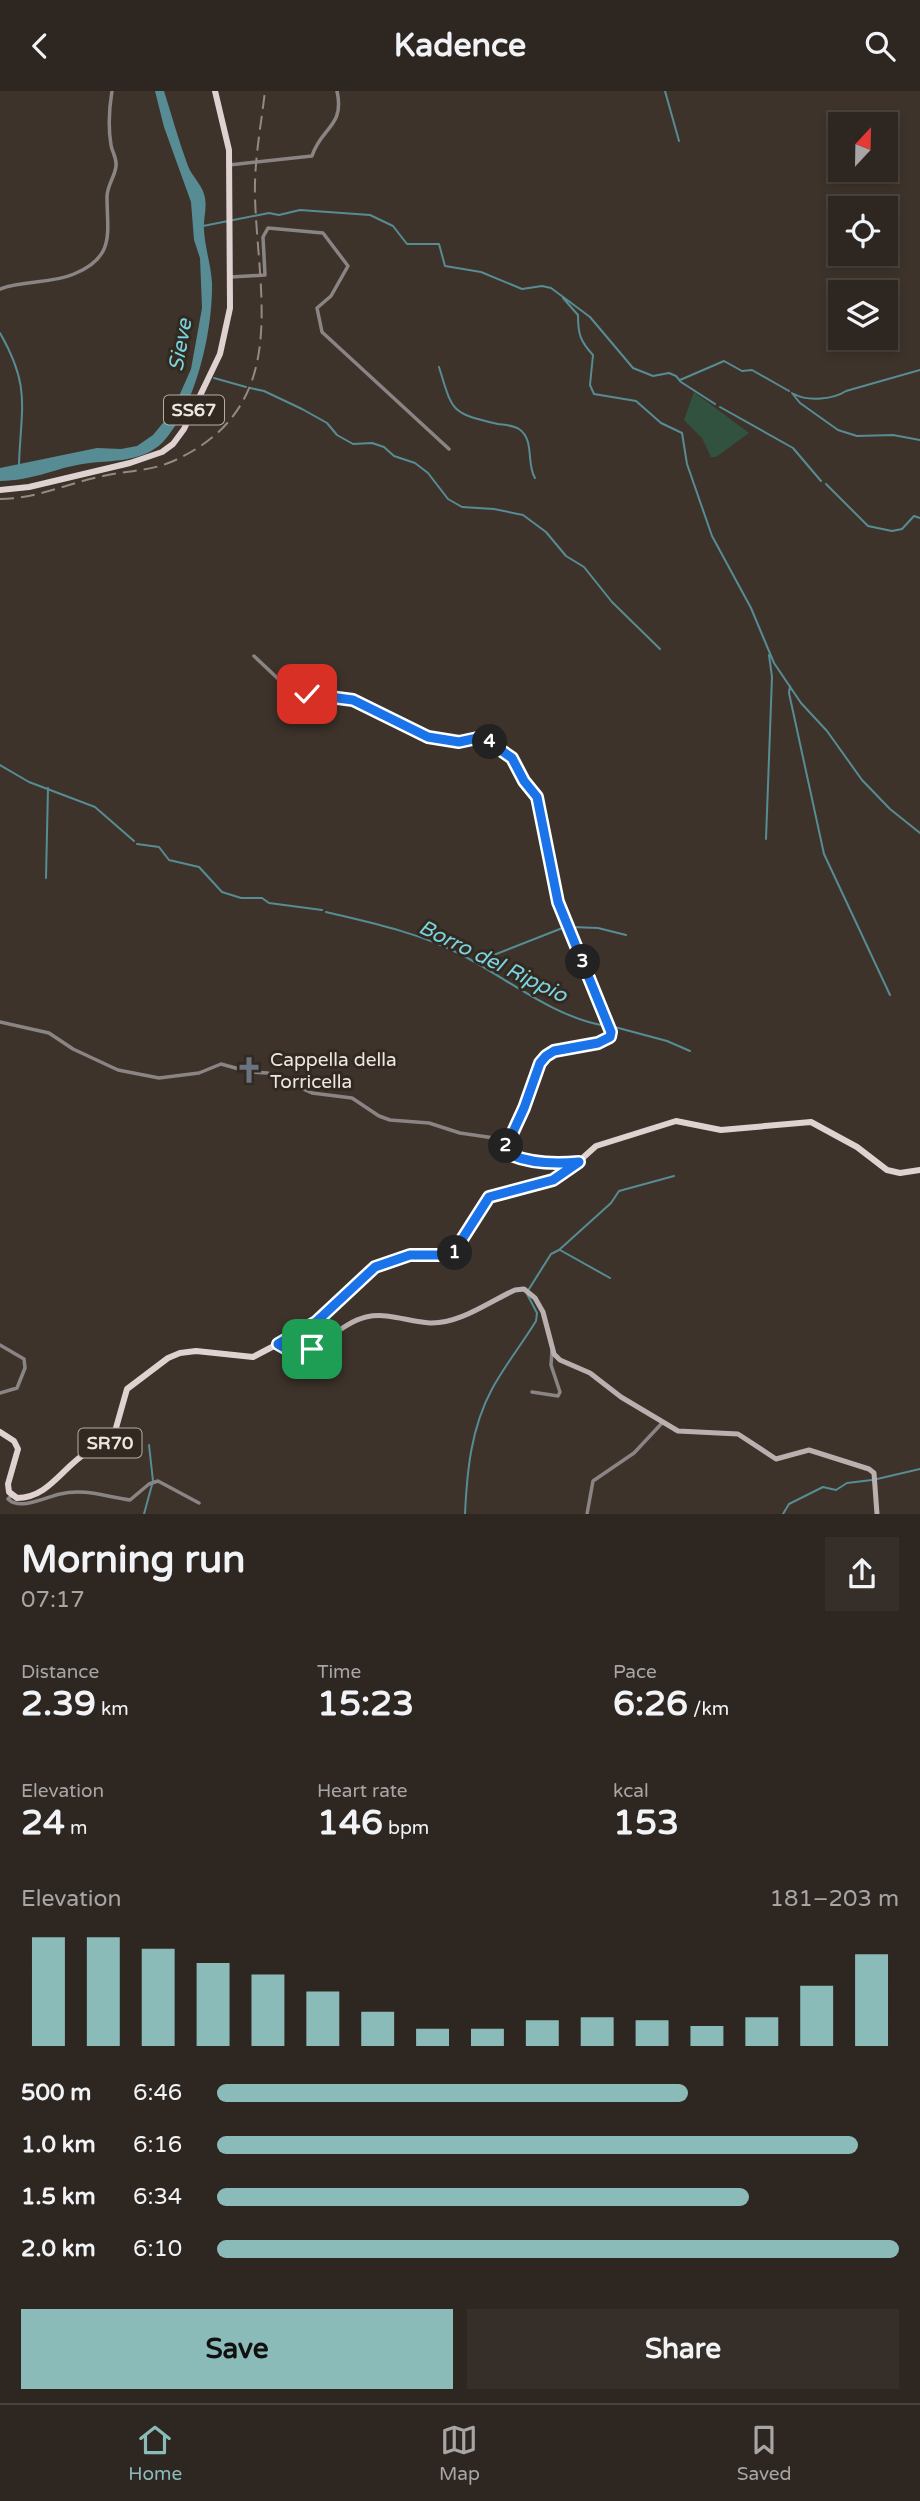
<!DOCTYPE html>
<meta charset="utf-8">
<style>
:root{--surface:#2e2620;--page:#362e29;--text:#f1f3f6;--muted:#a7a5a5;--line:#49433e;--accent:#8bbbb9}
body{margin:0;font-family:"Varela Round",sans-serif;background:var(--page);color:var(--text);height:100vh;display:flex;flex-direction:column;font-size:26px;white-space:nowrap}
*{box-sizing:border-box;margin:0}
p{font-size:23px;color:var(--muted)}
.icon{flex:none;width:38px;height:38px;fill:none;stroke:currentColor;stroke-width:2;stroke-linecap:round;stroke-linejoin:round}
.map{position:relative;height:1423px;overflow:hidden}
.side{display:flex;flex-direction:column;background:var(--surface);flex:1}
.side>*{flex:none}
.needle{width:46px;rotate:22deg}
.buttons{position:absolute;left:828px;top:21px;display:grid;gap:14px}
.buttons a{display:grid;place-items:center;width:70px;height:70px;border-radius:0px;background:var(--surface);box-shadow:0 4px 10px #0003,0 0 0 2px var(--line);font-size:35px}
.pin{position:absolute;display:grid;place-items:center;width:60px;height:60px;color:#fff;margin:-30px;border-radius:14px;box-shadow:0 4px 10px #0006}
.km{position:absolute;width:35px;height:35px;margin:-18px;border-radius:50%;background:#222;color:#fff;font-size:19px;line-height:35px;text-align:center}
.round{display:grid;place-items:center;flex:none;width:74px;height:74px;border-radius:0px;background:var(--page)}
.overview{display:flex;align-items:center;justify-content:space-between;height:119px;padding:0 21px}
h1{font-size:38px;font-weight:800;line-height:52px}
.stats{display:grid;grid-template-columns:repeat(3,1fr);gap:10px;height:119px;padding:7px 21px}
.stats div{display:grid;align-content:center}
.stats b{font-size:35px;font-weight:800}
.stats small{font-size:19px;font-weight:400}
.stats p{font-size:19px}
.chart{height:196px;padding:14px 21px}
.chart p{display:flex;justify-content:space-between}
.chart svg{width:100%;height:126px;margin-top:7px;stroke:var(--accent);stroke-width:6}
.primary-button{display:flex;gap:14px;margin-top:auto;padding:14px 21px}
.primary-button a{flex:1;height:80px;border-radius:0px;background:var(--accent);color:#111;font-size:28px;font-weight:800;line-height:80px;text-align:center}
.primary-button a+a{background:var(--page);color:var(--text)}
ul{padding:0 21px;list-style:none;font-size:23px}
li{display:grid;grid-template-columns:112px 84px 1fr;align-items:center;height:52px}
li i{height:18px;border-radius:9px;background:var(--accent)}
header{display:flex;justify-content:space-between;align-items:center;height:91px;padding:0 21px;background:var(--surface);font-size:32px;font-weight:800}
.dock{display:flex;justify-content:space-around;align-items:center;height:98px;border-top:2px solid var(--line);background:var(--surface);font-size:19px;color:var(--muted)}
.dock a{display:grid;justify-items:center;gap:4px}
.dock .selected{color:var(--accent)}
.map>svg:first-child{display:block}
</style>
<header><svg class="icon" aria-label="back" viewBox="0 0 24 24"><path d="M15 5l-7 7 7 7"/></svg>Kadence<svg class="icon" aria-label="search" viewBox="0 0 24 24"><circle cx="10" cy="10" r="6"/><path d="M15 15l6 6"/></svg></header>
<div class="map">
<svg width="920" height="1423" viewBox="0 0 920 1423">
<rect width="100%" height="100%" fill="#3d332b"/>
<path fill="#30523f" d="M694,301l55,41 -33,24h-5l-9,-19 -18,-18z"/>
<path fill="#578c94" d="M155,0h9c8,25 15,51 24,75 4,10 13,18 16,28 4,13 -1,24 0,36 1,18 7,35 8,53 1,47 -16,123 -49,159 -23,23 -57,17 -86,23 -29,6 -44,15 -77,16v-13l97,-20 24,1 16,-3 16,-11 19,-23 19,-43 11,-61 -2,-50 -6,-18 -3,-38 -27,-75z"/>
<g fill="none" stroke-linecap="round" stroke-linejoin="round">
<path stroke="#578c94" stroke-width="2" d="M665,0l14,50
M203,135l66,-13 10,2 21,-5 70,5 23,11 14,18h32l6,22 36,6 41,17 20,-3 9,2 39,29 43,51 20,8 16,-3 7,3 5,6 34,22
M563,207l15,17c0,19 2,26 15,40l-3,30 4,9 42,7 25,22 21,10 5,31 25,72 39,72 23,55 27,40 26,28 35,49 28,29 30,24
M0,242c31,54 21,74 19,131
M439,276c14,46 12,46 59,57 6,1 15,1 21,5 16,11 7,35 16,49
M214,287l32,9
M680,289l44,-19 18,10 10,-1 37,21
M250,297l14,3 38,18 25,14 10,12 16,9 19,-1 12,4 10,9 21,7 13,10 20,26 14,8 32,2 29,6 23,17 20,24 18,11 28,35 48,47
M792,302l8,10 38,27 19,6 36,-1 27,5
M794,303c14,8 40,5 52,-3l74,-21
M720,316l73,41 28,33
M826,393l42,42 24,5 10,-2 12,-13 6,2
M790,595l-1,7 35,161 66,141
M0,674l29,17 66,25 39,34
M766,748l6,-162 -3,-22
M137,753l22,3 10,13 30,7 23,25 19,6h21l7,5 53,7
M46,787l2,-90
M326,821c46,11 90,20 132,41 48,24 94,64 148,73
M572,836l26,1 28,7
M476,871l89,-35
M611,935l56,15 23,10
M560,1159l50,28
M529,1198l22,-35 8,-4 52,-47 8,-12 55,-15
M877,1388l43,-10
M144,1423l9,-33 -4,-36
M465,1423c2,-43 6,-86 27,-125 13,-24 30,-45 44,-68l1,-8 -10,-19
M783,1423l6,-10 34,-17 13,3 11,-7 25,-3"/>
<path stroke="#8b8484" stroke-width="3.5" d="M229,74l83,-9c9,-29 33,-29 25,-65
M231,186l34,-2 -2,-38 5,-9 55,5 25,33 -17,30 -14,12 5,24 127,117
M0,198c24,-9 51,-5 74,-15 42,-17 33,-42 33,-77 0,-12 8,-20 9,-31 1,-8 -4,-14 -5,-21 -3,-18 -2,-36 1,-54
M254,565l36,34 63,10 75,37 31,5 23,-5 30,21 12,23 13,16 21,105 53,130 -1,5 -11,6 -45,8 -8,5 -6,7 -16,45 -18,39 5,8c17,7 46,14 63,7
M0,931l49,11 24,16 45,21 41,8 40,-5 22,-9 29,8 18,1 44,20 40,5 27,18 11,4 39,3 31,10 48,7
M0,1254l24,14 1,9 -8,20 -17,5
M532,1301l26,4 2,-4 -9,-27 1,-15
M11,1405l-3,3c12,12 38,-2 52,-5 25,-6 46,3 70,6l19,-16 9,-3 41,22
M587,1423l6,-33 41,-28 29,-31"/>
<path stroke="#bbb0b0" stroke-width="5" d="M278,1253l7,6 16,5c23,-10 41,-32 65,-38 23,-5 42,5 64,6 30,1 60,-22 85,-33l9,-1 11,9 8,14 11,42 6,6 30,13 31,24 57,34 60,3 38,25 33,-9 60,19 5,4 3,41"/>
<path stroke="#e1d2d2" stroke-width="6" d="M0,399l29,-3 101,-24 32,-11 11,-8 11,-15 36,-75 10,-46 -1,-158 -14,-59
M0,1341l14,9 4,8 -10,35 1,8 8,6c31,0 45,-30 69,-45 8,-5 18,-6 26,-11l15,-53 41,-31 12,-5 16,-2 57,6 57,-30 65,-60 35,-12h42l33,-53 9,-8 59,-14 13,-7 30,-27 80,-25 45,9 90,-8 46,25 30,23 13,3 20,-3"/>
<path stroke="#928a83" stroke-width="2" stroke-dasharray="14 7" stroke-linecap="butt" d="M0,408c36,0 68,-16 103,-23 22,-5 47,-5 68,-14 121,-53 87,-163 84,-265 -1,-36 6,-71 10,-106"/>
</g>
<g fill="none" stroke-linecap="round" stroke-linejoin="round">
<defs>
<path id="route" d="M307,603l46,6 75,37 31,5 23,-5 30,21 12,23 13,16 21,105 53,130 -1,5 -12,6 -44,8 -8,5 -6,7 -16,45 -18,39 5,8c22,9 47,9 68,7l-26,18 -64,17 -37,58h-42l-35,12 -59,55 -38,22 19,11 15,-6"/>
</defs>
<use href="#route" stroke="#fff" stroke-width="14"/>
<use href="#route" stroke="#1a73e8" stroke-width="9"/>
</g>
<defs>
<symbol id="church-bare" viewBox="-9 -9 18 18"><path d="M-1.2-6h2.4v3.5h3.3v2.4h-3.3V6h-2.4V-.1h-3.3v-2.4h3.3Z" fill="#6b7280" stroke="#322921" stroke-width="2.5" paint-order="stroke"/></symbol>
</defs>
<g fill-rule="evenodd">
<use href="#church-bare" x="230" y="960" width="38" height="38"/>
</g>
<g text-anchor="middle" stroke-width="6" stroke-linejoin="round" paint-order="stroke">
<g fill="#322921" stroke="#b5aea8" stroke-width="2">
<rect x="164" y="304.5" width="60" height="29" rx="5"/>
<rect x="78.5" y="1337.5" width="63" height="29" rx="5"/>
</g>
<g font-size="18" font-weight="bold" fill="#ede7e2">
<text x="194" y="325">SS67</text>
<text x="110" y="1358">SR70</text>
</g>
<g font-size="19" fill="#ede7e2" stroke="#322921" text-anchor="start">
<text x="270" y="975">Cappella della<tspan x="270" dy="22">Torricella</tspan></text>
</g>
<g font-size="21" font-style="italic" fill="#7ad4e0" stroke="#322921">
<text transform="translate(180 254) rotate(-80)" y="7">Sieve</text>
<text transform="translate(493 870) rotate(26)" y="7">Borro del Rippio</text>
</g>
</g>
</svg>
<div class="buttons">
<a><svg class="needle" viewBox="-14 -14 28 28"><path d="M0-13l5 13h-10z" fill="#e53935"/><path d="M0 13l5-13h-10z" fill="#a7a5a5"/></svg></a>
<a><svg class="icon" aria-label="locate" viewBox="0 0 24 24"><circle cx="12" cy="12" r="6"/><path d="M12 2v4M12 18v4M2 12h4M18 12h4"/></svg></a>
<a><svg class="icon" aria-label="layers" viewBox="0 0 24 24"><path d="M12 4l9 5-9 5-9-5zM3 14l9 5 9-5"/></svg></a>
</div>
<div class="pin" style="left:312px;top:1258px;background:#1e9e55"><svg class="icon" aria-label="arrive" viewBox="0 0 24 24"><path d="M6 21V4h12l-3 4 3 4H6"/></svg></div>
<div class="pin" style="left:307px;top:603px;background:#d93025"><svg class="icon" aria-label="check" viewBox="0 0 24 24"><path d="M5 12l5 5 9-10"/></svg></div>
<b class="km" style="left:455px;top:1162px">1</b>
<b class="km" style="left:506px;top:1055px">2</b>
<b class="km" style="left:583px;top:871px">3</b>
<b class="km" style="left:490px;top:651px">4</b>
</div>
<section class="side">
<div class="overview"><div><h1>Morning run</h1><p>07:17</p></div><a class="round"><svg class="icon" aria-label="share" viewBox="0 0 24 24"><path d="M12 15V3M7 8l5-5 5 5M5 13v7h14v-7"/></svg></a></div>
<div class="stats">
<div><p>Distance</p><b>2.39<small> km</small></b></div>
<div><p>Time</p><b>15:23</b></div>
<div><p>Pace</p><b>6:26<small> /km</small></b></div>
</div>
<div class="stats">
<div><p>Elevation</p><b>24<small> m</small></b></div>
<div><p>Heart rate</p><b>146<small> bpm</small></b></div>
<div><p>kcal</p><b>153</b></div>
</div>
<div class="chart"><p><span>Elevation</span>181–203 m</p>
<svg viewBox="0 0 160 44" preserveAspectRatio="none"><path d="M5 44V6M15 44V6M25 44V10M35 44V15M45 44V19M55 44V25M65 44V32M75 44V38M85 44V38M95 44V35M105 44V34M115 44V35M125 44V37M135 44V34M145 44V23M155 44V12"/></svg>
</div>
<ul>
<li><b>500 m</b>6:46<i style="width:69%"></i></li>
<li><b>1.0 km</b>6:16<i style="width:94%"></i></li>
<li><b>1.5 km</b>6:34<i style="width:78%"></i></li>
<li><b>2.0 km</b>6:10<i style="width:100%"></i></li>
</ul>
<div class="primary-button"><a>Save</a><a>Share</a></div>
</section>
<nav class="dock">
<a class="selected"><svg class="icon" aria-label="home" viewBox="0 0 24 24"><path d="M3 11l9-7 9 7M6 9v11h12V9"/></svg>Home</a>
<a><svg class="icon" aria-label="map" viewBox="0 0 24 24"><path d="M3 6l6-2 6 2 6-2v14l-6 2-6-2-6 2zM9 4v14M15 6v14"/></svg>Map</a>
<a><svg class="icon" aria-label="saved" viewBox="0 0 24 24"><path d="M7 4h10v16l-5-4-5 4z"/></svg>Saved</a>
</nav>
